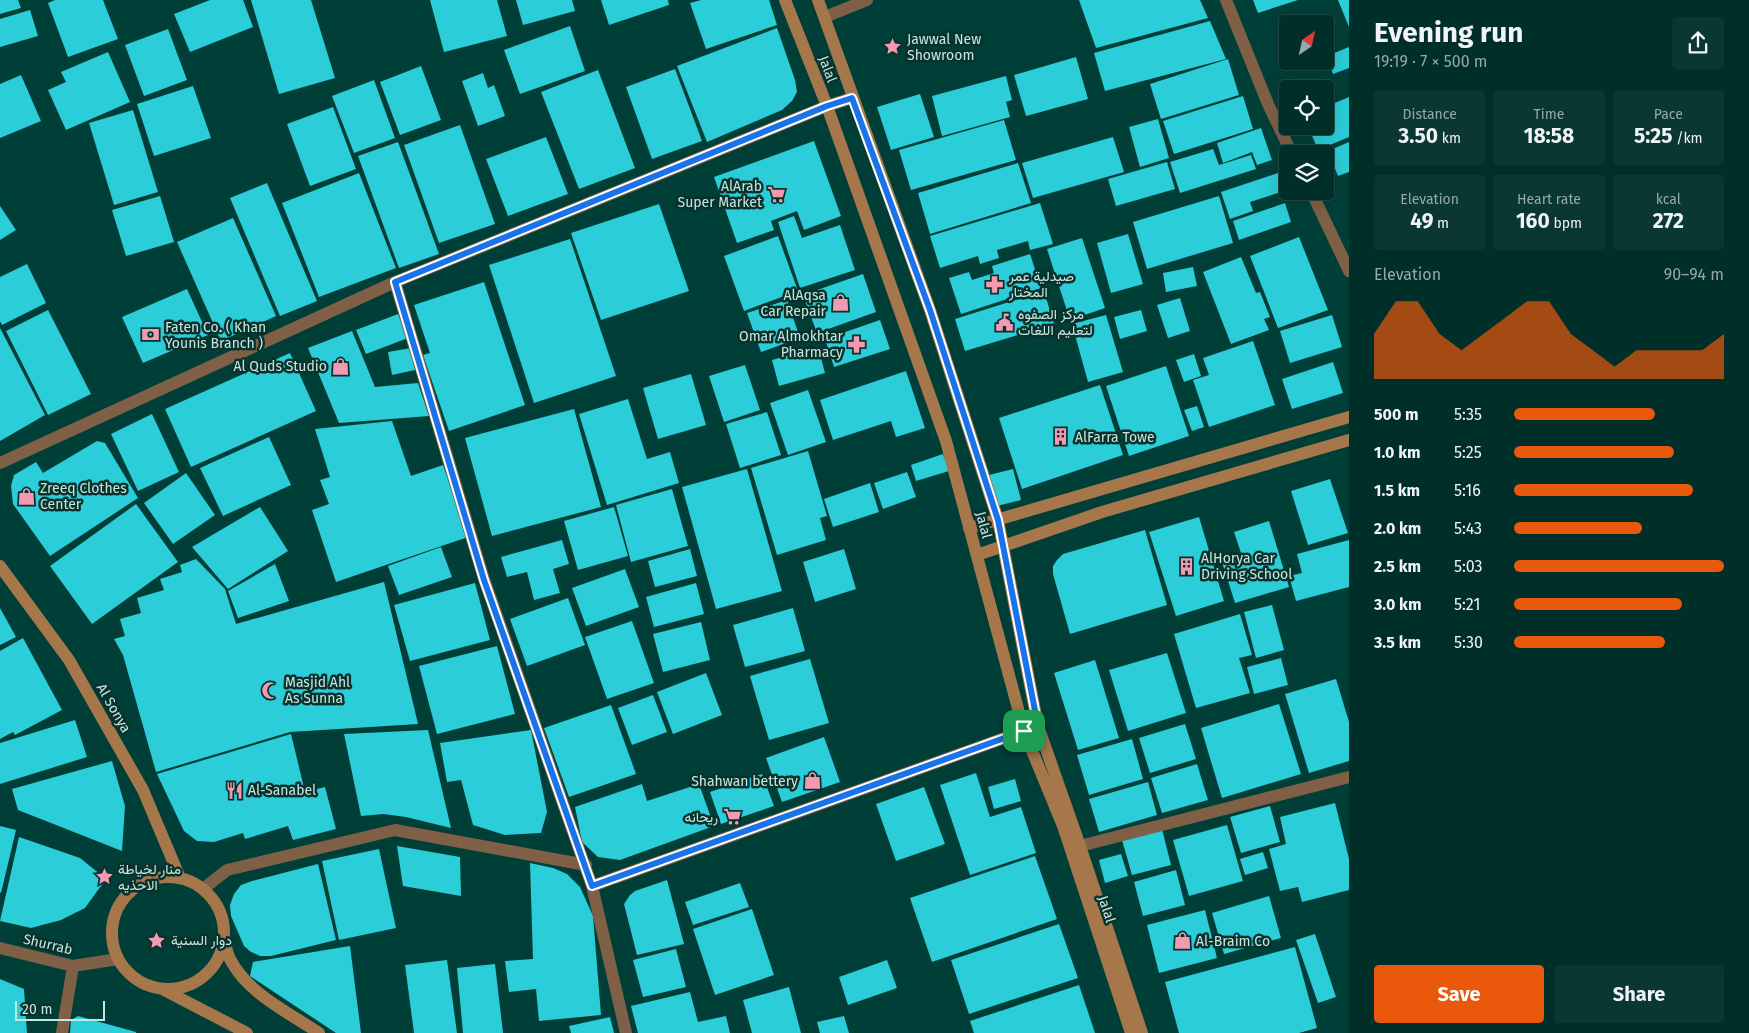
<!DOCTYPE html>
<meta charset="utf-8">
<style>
:root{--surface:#002f2a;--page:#0a3732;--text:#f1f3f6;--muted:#95a9a8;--line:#224a47;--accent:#ea580c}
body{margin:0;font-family:"Fira Sans",Vazirmatn,sans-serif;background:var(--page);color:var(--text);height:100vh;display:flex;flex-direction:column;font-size:19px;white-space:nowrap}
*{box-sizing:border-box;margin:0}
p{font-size:16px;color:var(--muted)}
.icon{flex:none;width:28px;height:28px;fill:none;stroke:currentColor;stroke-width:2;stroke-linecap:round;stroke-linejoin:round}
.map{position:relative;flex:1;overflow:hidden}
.drawer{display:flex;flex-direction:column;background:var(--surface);width:400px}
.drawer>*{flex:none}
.needle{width:32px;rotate:34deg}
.controls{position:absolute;left:1279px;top:15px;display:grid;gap:10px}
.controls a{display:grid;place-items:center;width:55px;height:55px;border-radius:5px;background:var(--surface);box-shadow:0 5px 20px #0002,0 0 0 1px var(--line);font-size:25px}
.scale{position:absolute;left:15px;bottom:12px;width:90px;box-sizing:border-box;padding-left:5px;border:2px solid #c5e7e1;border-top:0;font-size:14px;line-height:18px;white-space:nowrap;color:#c5e7e1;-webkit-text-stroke:4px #0a322d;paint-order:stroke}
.pin{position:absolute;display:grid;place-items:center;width:42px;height:42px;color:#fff;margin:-21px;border-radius:10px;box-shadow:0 2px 8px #0006}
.round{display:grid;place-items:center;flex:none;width:52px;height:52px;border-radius:5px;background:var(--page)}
.overview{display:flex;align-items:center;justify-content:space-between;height:85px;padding:0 25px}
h1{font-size:28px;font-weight:700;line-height:38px}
.metrics{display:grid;grid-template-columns:repeat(3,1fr);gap:8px;height:85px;padding:5px 25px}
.metrics div{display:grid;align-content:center;border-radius:5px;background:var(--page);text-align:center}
.metrics b{font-size:21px;font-weight:700}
.metrics small{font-size:14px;font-weight:400}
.metrics p{font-size:14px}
.chart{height:140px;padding:10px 25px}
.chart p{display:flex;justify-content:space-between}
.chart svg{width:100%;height:90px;margin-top:5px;fill:var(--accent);opacity:.7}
.button{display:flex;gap:10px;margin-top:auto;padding:10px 25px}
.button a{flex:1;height:58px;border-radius:5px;background:var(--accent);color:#fff;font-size:20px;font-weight:700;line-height:58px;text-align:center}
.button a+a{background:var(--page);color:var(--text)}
ul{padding:0 25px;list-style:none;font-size:16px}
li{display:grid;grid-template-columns:80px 60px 1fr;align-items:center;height:38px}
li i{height:12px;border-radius:6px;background:var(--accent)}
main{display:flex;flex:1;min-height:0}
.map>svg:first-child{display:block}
</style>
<main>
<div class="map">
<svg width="1349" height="1033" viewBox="0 0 1349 1033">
<rect width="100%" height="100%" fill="#003f38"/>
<path fill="#2bcdd8" d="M0,0h18l3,8 -21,6z
M55,0h48l15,39 -50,18 -20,-54z
M210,0h33l10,27 -63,25 -16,-38z
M251,0h60l24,78 -56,16z
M430,0h67l10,36 -63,16z
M516,0h56l3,11 -52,14z
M601,0h67l1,5 -60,20z
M701,0h68l8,25 -71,24 -16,-46z
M1079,0h121l8,18 -112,30z
M1253,0h45l-40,13z
M1338,0h11v27z
M30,10l8,26 -38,11v-28z
M1210,21l16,38 -121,32 -11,-38z
M570,26l15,45 -65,23 -16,-44z
M777,28l18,52 2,12 -5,9 -10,9 -75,32 -30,-76z
M168,29l19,51 -43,16 -19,-51z
M1349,47v21l-16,6 -6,-18z
M108,52l22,50 -64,28 -18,-40 18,-8 -5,-10z
M1076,57l12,42 -62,17 -12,-41z
M1228,59l11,36 -78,24 -11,-35z
M421,66l20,54 -41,15 -20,-53z
M675,69l27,72 -50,18 -26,-72z
M598,70l37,98 -56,21 -38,-97z
M483,73l5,15 6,-3 11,31 -27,10 -16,-45z
M21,75l20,46 -41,17v-54z
M1006,76l6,24 -6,2 4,15 -68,19 -10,-40z
M374,80l21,58 -41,15 -22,-57z
M193,86l18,52 -57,18 -17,-52z
M920,94l14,43 -43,13 -14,-43z
M1243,96l10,33 -79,25 -11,-33z
M1349,97v40l-31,13 -10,-24h17v-19z
M333,107l23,62 -46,17 -23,-62z
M133,110l25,82 -44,13 -25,-82z
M1158,119l11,39 -29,9 -11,-40z
M1004,120l12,40 -105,30 -12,-40z
M460,125l35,99 -56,19 -35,-98z
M1261,128l11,32 -15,5 -5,-13 -29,11 -6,-20z
M546,137l22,57 -60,22 -22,-57z
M1113,137l11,35 -91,26 -11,-35z
M814,141l27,75 -37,14 -7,-19 -26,10 3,9 -37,13 -23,-66z
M398,142l41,112 -40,14 -41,-112z
M1349,142v30l-11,4 -10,-25z
M1213,149l6,16 32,-10 5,14 -76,24 -10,-31z
M1167,162l8,27 -59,17 -8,-27z
M1018,163l13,40 -101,31 -12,-41z
M359,173l37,95 -77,29 -37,-94z
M1278,173l6,18 -34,11 3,9 -23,8 -9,-27z
M267,183l50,118 -37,15 -50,-118z
M160,196l14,46 -48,14 -14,-46z
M1219,196l14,47 -86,26 -14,-47z
M1040,203l13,41 -23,6 -2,-9 -31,9 2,8 -19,6 -2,-8 -38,12 -10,-32z
M1285,203l6,19 -52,18 -6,-19z
M659,204l30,87 -88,29 -30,-87z
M0,206l16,24 -16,10z
M794,216l8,22 38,-13 15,45 -55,18 -22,-66z
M233,218l43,98 -55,25 -44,-99z
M1128,234l15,50 -32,9 -14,-50z
M778,236l20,55 -54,20 -20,-55z
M1299,237l29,73 -50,18 -28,-72z
M1082,238l23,70 -35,12 -23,-71z
M570,239l46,137 -82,27 -45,-138z
M1030,254l11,34 -80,26 -12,-36 20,-6 3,8 22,-7 -2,-7z
M1241,257l15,36 4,-1 10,25 -6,2 5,11 -38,14 -28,-72z
M27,264l19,39 -44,22 -2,-4v-44z
M1193,267l4,19 -31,6 -3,-19z
M863,274l13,38 -59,21 -14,-38z
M484,282l41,123 -76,26 -26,-76 7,-2 -16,-48z
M187,289l21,46 -65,28 -21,-46z
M1044,291l10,33 -89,27 -10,-32z
M1180,298l10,33 -22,7 -11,-33z
M787,300l13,38 -39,14 -14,-39z
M48,310l43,84 -43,21 -42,-84z
M1141,310l6,21 -27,8 -6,-22z
M398,314l10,24 -42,16 -10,-24z
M1106,315l17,57 -35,10 -16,-58z
M1332,315l10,32 -52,16 -10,-32z
M880,320l10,29 -56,18 -9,-28z
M0,328l45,87 -45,26z
M352,331l23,56 43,-4 11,33 -90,7 -31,-75z
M1253,341l22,64 -66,22 -16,-47 16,-5 -6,-17z
M818,347l7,26 -46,13 -7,-26z
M411,348l4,22 -23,5 -4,-23z
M290,353l26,58 -125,56 -26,-58z
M1194,354l7,22 -17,6 -8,-22z
M1333,362l10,31 -51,16 -10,-30z
M745,365l15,45 -36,12 -15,-46z
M1166,366l23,70 -60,20 -23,-70z
M906,371l19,57 -29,9 -5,-16 -58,19 -13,-40z
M691,374l15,51 -48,14 -15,-51z
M1100,385l23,70 -101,34 -23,-71z
M808,390l18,52 -38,13 -18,-52z
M628,399l19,60 23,-7 9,31 -72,22 -28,-91z
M1197,406l7,21 -12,4 -8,-21z
M574,409l27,98 -109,29 -27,-98z
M767,412l14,43 -41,13 -14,-44z
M152,414l27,58 -41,19 -27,-57z
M392,421l19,55 32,-11 25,72 -132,45 -24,-72 17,-6 -9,-24 10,-3 -15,-48z
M269,437l22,48 -68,31 -23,-48z
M97,441l8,2 33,55 -88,58 -37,-52 -2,-18 3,-11 22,-13 7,11z
M808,451l19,65 -7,2 6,22 -49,15 -26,-87z
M943,454l6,17 -33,10 -5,-16z
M747,469l35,122 -66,18 -34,-122z
M1013,469l8,31 -24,6 -8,-31z
M907,472l9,25 -33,12 -9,-26z
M186,473l29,42 -42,29 -29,-41z
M1330,479l18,54 -40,12 -17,-54z
M870,483l9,29 -46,15 -9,-28z
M672,489l16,57 -57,16 -15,-57z
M136,504l42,58 -86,62 -42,-58z
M260,507l28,44 -60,38 -36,-42z
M614,507l14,49 -50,14 -14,-49z
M1199,517l25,84 -48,15 -27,-84z
M1269,521l20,66 -54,16 -14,-44 20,-6 -7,-21z
M1145,530l22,75 -97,29 -17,-60v-8l4,-6 6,-6z
M562,540l7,24 -16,5 7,24 -26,7 -7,-28 -20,5 -6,-20z
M1349,540v47l-53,14 -7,-25 13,-3 -5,-19z
M441,547l11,30 -53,18 -11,-29z
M690,549l7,27 -42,11 -7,-26z
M844,549l12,40 -41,13 -12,-40z
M196,559l29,30 11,35 148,-42 34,142 -128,8 -134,40 -33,-117 -9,-16 11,-3 -5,-17 21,-6 -4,-15 27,-8 -4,-11 22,-7 -2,-7z
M275,564l14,37 -51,17 -10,-27z
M625,569l14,38 -53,19 -14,-38z
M475,583l15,57 -80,21 -16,-56z
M696,583l8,31 -50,13 -8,-30z
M568,598l17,47 -58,21 -17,-47z
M1272,605l12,45 -28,8 -12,-46z
M0,608l16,29 -16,8z
M793,608l12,43 -60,16 -12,-42z
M1240,614l12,41 -13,3 11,35 -54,15 -22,-74z
M632,621l22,62 -47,16 -22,-62z
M701,622l9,38 -47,12 -10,-38z
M23,638l39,72 -47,25 -2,-3 -13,7v-88z
M497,646l18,68 -78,20 -18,-68z
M1167,653l19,60 -58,18 -19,-61z
M1281,658l7,27 -34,9 -7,-27z
M810,659l19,64 -60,17 -19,-64z
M1095,660l24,78 -41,12 -24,-77z
M706,673l16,42 -49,19 -16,-42z
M1336,679l13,43v39l-40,12 -24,-79z
M653,695l14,37 -35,13 -14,-37z
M1279,704l22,70 -79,24 -21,-70z
M611,705l25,69 -67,23 -25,-69z
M75,720l12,37 -87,27v-41z
M1185,724l11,35 -46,14 -11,-35z
M428,730l23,98 -45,-11 -23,-3 -22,2 -17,-82z
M531,730l16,82 -6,21 -36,2 -32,-10 -12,-45 -14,2 -7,-39z
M291,734l14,58 20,-5 11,42 -43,11 -5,-14 -43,13 -2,-6 -29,9 -17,-1 -13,-10 -27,-57z
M824,737l16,45 -58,20 -16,-44z
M1132,739l11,40 -54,16 -12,-40z
M112,761l13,45 -3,45 -104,-41 -6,-21z
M1197,764l11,36 -46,13 -11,-35z
M976,773l14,44 31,-10 15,46 -66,22 -30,-90z
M762,774l12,32 -53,18 -11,-32z
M1015,779l6,22 -27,8 -6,-22z
M1148,782l9,33 -58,17 -10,-33z
M642,784l5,17 52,-17 15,42 -94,34 -22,-3 -16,-15 -7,-35z
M924,787l21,57 -49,17 -20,-57z
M1335,803l14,56v31l-47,12 -4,-15 -18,4 -11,-42 17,-5 -6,-27z
M1270,806l10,36 -39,11 -11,-36z
M1227,825l16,56 -54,15 -16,-56z
M0,826l16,4 -15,63 -1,-1z
M1162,829l9,36 -39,10 -10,-35z
M19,837l61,21 26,21 -21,29 -24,12 -30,8 -31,-7z
M397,846l63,11 1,39 -58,-10z
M379,849l17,79 -57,12 -17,-79z
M1263,852l5,16 -23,7 -5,-16z
M1121,854l7,22 -23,7 -6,-23z
M1035,856l22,63 -125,43 -22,-64z
M530,863l23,5 14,6 13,13 13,29 8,99 -62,6 -3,-32 -27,3 -4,-31 28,-2z
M318,864l18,76 -65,16h-11l-9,-4 -7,-6 -13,-30 -1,-11 4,-11 7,-9 11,-4z
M1176,870l9,35 -42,11 -9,-34z
M667,880l17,64 -47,11 -13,-51 6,-9 5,-4z
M740,883l9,24 -56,18 -8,-23z
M1269,896l12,42 -57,16 -12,-41z
M752,909l22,66 -59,20 -22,-66z
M1205,910l12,48 -58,15 -12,-48z
M1059,924l19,54 -109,36 -18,-54z
M1315,934l21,63 -18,6 -22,-63z
M350,946l11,87h-25l-86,-57 3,-14z
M1295,947l22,81 -18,5h-120l-14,-51z
M676,949l10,38 -43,10 -10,-37z
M447,960l10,73h-43l-9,-68z
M887,960l10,28 -49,17 -9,-28z
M495,964l8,69h-40l-6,-65z
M0,979l24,10 3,44h-27z
M1079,985l16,48h-121l-4,-12z
M789,987l12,46h-49l-9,-33z
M690,992l8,30 28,-6 4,17h-92l-7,-27z
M78,1016l58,16v1h-66l1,-13z
M844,1016l5,17h-29l-3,-11z
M610,1017l4,16h-43l-2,-7z"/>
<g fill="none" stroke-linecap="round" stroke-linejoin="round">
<path stroke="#7f6046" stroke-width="12" d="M825,17l42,-17
M395,282l89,297 108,307 446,-160
M0,463l395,-181 432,-176 25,-8
M1080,846l269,-69
M592,886l34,147"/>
<path stroke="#7f6046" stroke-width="12" d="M1226,0l42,104 24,50
M1311,191l38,80
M203,889l24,-19 168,-40 191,35
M0,948l73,18 45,-7
M62,1033l11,-67"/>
<path stroke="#a7774c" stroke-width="12" d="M785,0l42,106 119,335 78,290 39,95 68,207
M818,0l112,310 68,210 40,206 42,120 62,187
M969,528l380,-111
M977,555l125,-43 247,-72
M0,566l69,94 74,130 37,88
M112 933a56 56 0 1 1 112 0a56 56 0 1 1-112 0Z
M224,940c2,6 3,13 6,19 18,35 58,53 89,74
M164,990l83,43"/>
</g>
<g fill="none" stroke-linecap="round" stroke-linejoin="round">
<defs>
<path id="route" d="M852,98l78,212 68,210 40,206 -446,160 -108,-306 -89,-298 432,-176z"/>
</defs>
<use href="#route" stroke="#fff" stroke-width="10"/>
<use href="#route" stroke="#1a73e8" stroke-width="6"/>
</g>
<defs>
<symbol id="sight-bare" viewBox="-9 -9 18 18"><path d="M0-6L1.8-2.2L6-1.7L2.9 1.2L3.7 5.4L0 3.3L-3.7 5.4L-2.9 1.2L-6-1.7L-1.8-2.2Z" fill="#f19ab1" stroke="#0a322d" stroke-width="2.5" paint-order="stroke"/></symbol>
<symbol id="supermarket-bare" viewBox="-9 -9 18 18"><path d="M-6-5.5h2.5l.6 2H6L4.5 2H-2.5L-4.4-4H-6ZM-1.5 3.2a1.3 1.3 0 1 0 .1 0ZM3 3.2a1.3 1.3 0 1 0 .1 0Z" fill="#f19ab1" stroke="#0a322d" stroke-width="2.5" paint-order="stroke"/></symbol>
<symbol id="pharmacy-bare" viewBox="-9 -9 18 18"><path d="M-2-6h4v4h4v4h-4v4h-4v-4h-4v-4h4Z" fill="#f19ab1" stroke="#0a322d" stroke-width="2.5" paint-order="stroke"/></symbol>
<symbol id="shop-bare" viewBox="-9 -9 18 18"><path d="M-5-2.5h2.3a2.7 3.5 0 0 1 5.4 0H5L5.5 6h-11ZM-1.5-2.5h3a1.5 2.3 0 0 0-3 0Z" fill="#f19ab1" stroke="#0a322d" stroke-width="2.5" paint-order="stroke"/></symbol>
<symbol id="civic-bare" viewBox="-9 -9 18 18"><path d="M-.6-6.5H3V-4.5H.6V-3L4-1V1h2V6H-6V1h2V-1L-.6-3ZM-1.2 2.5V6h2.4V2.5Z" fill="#f19ab1" stroke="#0a322d" stroke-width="2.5" paint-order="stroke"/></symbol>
<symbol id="bank-bare" viewBox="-9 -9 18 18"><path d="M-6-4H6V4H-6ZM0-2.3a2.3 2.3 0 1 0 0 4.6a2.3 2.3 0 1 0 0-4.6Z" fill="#f19ab1" stroke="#0a322d" stroke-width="2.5" paint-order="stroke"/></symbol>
<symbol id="building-bare" viewBox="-9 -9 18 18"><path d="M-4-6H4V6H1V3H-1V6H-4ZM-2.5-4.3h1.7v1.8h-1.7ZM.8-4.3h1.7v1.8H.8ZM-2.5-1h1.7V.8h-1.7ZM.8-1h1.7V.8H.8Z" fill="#f19ab1" stroke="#0a322d" stroke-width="2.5" paint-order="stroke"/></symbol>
<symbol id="mosque-bare" viewBox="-9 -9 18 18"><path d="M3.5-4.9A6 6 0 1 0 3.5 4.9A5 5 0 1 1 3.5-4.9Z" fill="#f19ab1" stroke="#0a322d" stroke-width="2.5" paint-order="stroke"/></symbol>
<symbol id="restaurant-bare" viewBox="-9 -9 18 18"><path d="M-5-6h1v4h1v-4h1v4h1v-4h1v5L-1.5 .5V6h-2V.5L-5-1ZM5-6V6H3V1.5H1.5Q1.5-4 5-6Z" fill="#f19ab1" stroke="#0a322d" stroke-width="2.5" paint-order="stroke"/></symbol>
</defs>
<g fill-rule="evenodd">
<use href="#sight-bare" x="880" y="34" width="25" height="25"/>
<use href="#supermarket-bare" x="764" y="182" width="25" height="25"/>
<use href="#pharmacy-bare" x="982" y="272" width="25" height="25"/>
<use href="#shop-bare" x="828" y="290" width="25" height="25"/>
<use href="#civic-bare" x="992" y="310" width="25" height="25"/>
<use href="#bank-bare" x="138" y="322" width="25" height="25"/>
<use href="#pharmacy-bare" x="844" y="332" width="25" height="25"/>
<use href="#shop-bare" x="328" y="354" width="25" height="25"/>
<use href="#building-bare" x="1048" y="424" width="25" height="25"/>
<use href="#shop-bare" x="14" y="484" width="25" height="25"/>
<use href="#building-bare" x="1174" y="554" width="25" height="25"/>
<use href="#mosque-bare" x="258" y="678" width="25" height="25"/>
<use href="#shop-bare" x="800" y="768" width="25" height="25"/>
<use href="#restaurant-bare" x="222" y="778" width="25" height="25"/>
<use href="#supermarket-bare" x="720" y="804" width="25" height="25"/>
<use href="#sight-bare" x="92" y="864" width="25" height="25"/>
<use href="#sight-bare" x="144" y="928" width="25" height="25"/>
<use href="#shop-bare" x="1170" y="928" width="25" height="25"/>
</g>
<g text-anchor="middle" stroke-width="5" stroke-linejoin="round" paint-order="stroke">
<g font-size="14" fill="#c5e7e1" stroke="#0a322d" text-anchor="start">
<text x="907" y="44">Jawwal New<tspan x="907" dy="16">Showroom</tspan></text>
<text x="762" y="191" text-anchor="end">AlArab<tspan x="762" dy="16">Super Market</tspan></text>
<text x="1009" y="281">صيدلية عمر<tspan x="1009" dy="16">المختار</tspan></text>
<text x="826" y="300" text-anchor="end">AlAqsa<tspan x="826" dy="16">Car Repair</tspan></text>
<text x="1018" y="319">مركز الصفوه<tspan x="1018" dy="16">لتعليم اللغات</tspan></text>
<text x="165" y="332">Faten Co. ( Khan<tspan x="165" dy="16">Younis Branch )</tspan></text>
<text x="843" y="341" text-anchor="end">Omar Almokhtar<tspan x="843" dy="16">Pharmacy</tspan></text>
<text x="327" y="371" text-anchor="end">Al Quds Studio</text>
<text x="1075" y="442">AlFarra Towe</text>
<text x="40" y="493">Zreeq Clothes<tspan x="40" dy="16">Center</tspan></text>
<text x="1201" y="563">AlHorya Car<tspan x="1201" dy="16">Driving School</tspan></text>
<text x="285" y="687">Masjid Ahl<tspan x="285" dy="16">As Sunna</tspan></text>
<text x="798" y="786" text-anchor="end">Shahwan bettery</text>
<text x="248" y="795">Al-Sanabel</text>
<text x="718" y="822" text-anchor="end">ريحانه</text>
<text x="118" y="874">منار لخياطة<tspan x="118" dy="16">الاحذيه</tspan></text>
<text x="171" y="945">دوار السنية</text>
<text x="1196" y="946">Al-Braim Co</text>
</g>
<g font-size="14" fill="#c5e7e1" stroke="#0a322d">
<text transform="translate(828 69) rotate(69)" y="5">Jalal</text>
<text transform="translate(984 525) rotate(75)" y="5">Jalal</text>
<text transform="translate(114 708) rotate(60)" y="5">Al Sonya</text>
<text transform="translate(1107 909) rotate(72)" y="5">Jalal</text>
<text transform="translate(48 944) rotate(13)" y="5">Shurrab</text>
</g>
</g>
</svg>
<div class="controls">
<a><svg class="needle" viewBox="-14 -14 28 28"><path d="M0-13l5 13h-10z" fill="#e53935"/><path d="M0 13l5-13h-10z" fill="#95a9a8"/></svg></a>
<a><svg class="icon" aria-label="locate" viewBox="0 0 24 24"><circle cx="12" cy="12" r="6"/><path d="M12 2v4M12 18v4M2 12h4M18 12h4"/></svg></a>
<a><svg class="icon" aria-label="layers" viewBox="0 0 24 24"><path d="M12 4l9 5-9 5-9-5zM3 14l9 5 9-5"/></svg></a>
</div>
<div class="scale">20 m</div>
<div class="pin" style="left:1024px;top:731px;background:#1e9e55"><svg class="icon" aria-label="arrive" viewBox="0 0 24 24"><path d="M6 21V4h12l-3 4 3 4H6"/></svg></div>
</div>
<section class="drawer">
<div class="overview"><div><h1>Evening run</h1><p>19:19 · 7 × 500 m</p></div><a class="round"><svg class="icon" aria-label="share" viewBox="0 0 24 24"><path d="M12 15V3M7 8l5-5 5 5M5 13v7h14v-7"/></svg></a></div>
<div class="metrics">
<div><p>Distance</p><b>3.50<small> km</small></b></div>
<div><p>Time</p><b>18:58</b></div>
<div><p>Pace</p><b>5:25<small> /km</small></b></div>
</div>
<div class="metrics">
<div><p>Elevation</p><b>49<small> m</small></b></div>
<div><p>Heart rate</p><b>160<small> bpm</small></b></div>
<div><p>kcal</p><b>272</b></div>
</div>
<div class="chart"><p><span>Elevation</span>90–94 m</p>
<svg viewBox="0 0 160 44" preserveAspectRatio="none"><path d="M0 44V22L10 6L20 6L30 22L40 30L50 22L60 14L70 6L80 6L90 22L100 30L110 38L120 30L130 30L140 30L150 30L160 22V44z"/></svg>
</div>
<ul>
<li><b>500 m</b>5:35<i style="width:67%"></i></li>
<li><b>1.0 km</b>5:25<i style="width:76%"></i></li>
<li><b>1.5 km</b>5:16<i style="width:85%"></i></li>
<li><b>2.0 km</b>5:43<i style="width:61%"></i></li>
<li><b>2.5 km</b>5:03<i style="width:100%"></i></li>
<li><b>3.0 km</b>5:21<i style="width:80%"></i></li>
<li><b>3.5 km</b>5:30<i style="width:72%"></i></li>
</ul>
<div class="button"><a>Save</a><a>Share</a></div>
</section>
</main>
